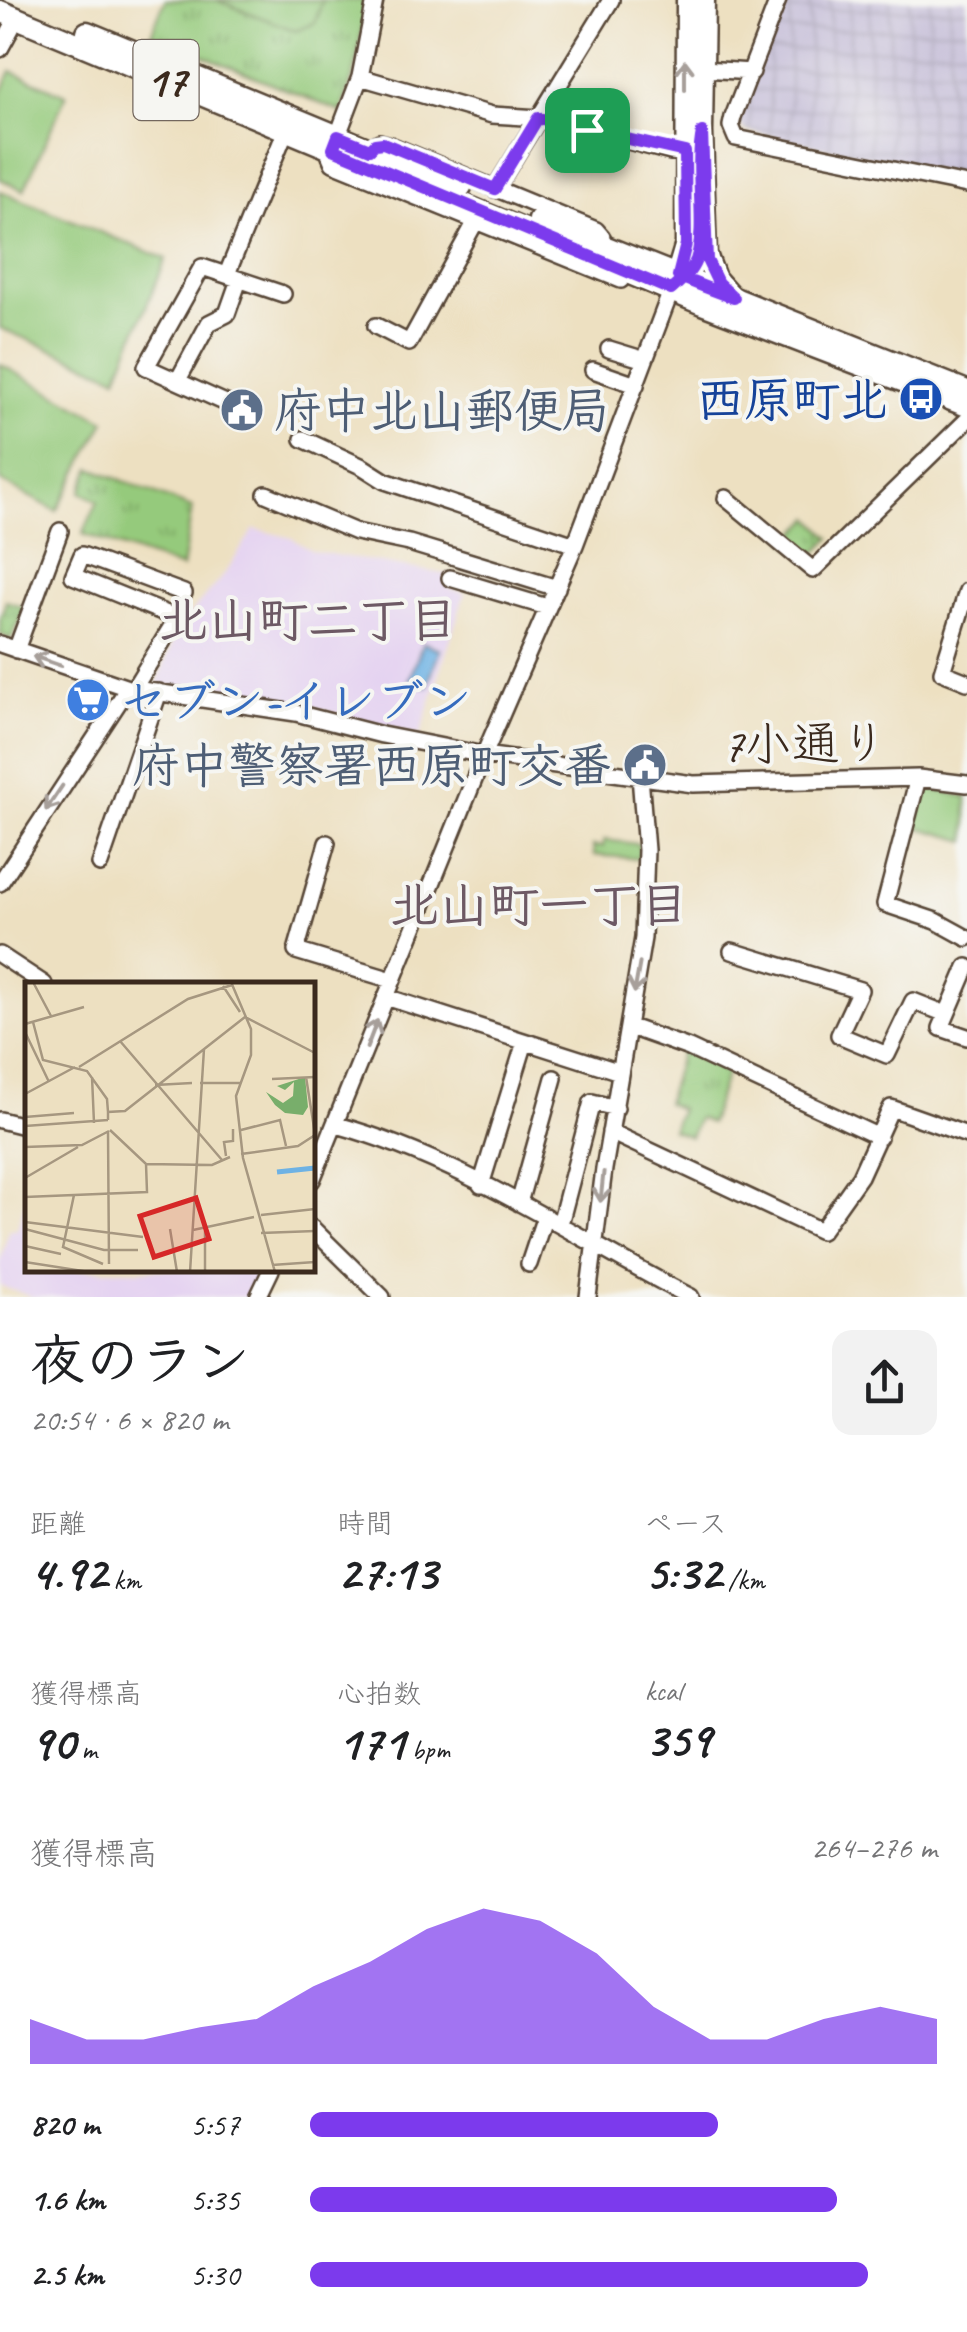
<!DOCTYPE html>
<html lang="ja">
<meta charset="utf-8">
<style>
:root{--surface:#fff;--page:#f2f2f2;--text:#202124;--muted:#757577;--accent:#7c3aed}
body{margin:0;font-family:Caveat,"Klee One",sans-serif;background:var(--page);color:var(--text);height:100vh;display:flex;flex-direction:column;font-size:38px;white-space:nowrap}
*{box-sizing:border-box;margin:0}
p{font-size:32px;color:var(--muted)}
.icon{flex:none;width:55px;height:55px;fill:none;stroke:currentColor;stroke-width:2;stroke-linecap:round;stroke-linejoin:round}
.map{position:relative;height:1297px;overflow:hidden}
.side{display:flex;flex-direction:column;background:var(--surface);flex:1}
.side>*{flex:none}
.pin{position:absolute;display:grid;place-items:center;width:85px;height:85px;color:#fff;margin:-42px;border-radius:20px;box-shadow:0 5px 15px #0006}
.round{display:grid;place-items:center;flex:none;width:105px;height:105px;border-radius:20px;background:var(--page)}
.headline{display:flex;align-items:center;justify-content:space-between;height:170px;padding:0 30px}
h1{font-size:55px;font-weight:700;line-height:75px}
.figures{display:grid;grid-template-columns:repeat(3,1fr);gap:15px;height:170px;padding:10px 30px}
.figures div{display:grid;align-content:center}
.figures b{font-size:50px;font-weight:700}
.figures small{font-size:28px;font-weight:400}
.figures p{font-size:28px}
.chart{height:280px;padding:20px 30px}
.chart p{display:flex;justify-content:space-between}
.chart svg{width:100%;height:180px;margin-top:10px;fill:var(--accent);opacity:.7}
ul{padding:0 30px;list-style:none;font-size:32px}
li{display:grid;grid-template-columns:160px 120px 1fr;align-items:center;height:75px}
li i{height:25px;border-radius:12px;background:var(--accent)}
.map>svg:first-child{display:block}
</style>
<div class="map">
<svg width="967" height="1297" viewBox="0 0 967 1297">
<defs>
<pattern id="industrial-grid" width="8" height="8" patternUnits="userSpaceOnUse" patternTransform="scale(2.5)"><rect width="8" height="8" fill="#c7c0d9"/><path d="M0 4h8M4 0v8" fill="none" stroke="#aca5ba"/></pattern>
<pattern id="park-tufts" width="24" height="20" patternUnits="userSpaceOnUse" patternTransform="scale(2.5)"><rect width="24" height="20" fill="#95ca7b"/><path d="M3 7l-1-3M5 7V3M7 7l1-3M15 17l-1-3M17 17v-4M19 17l1-3" fill="none" stroke="#7ba464"/></pattern>
</defs>
<rect width="100%" height="100%" fill="#f6f6f2"/>
<filter id="ink" filterUnits="userSpaceOnUse"><feTurbulence type="fractalNoise" baseFrequency=".01" numOctaves="2"/><feDisplacementMap in="SourceGraphic" scale="20" xChannelSelector="R" yChannelSelector="G"/><feConvolveMatrix kernelMatrix="1 2 1 2 8 2 1 2 1" color-interpolation-filters="sRGB"/></filter>
<filter id="wash" filterUnits="userSpaceOnUse"><feTurbulence type="fractalNoise" baseFrequency=".0048" numOctaves="4" result="noise"/><feDisplacementMap in="SourceGraphic" scale="40" xChannelSelector="R" yChannelSelector="G"/><feGaussianBlur stdDeviation="2.25" result="paint"/><feColorMatrix in="noise" values="0 0 0 0 0 0 0 0 0 0 0 0 0 0 0 0 0 1.4 0 .05"/><feComposite in="paint" operator="in"/></filter>
<g filter="url(#wash)">
<rect width="100%" height="100%" fill="#ede0c1"/>
<path fill="#e5d3f1" d="M254,529l38,9 20,13 138,24 -2,13 17,5 -45,143 -122,-33 -141,-19 21,-56 48,-56z
M27,1195l1,75h235l-13,27h-217l-27,-9 -6,-3v-24l9,-32h8z"/>
<path fill="url(#industrial-grid)" d="M782,0h185v178l-222,-47 -8,-11z"/>
<path fill="url(#park-tufts)" stroke="#687a4c" stroke-width="2.5" d="M165,0h202l-12,70 -14,42 -190,-78z
M91,468l101,40 -10,60 -99,-34 15,-33 -17,-9z
M811,518l20,20 -23,22 -21,-18z
M6,601l20,7 -15,31 -11,-5v-15z
M920,786l47,11v44l-58,-16z
M604,840l35,4 1,15 -46,-4 -1,-9 10,1z
M682,1049l45,22 -17,52 -12,-5 -8,19 -18,-7 8,-21 -14,-6z"/>
<path fill="#95ca7b" stroke="#687a4c" stroke-width="2.5" d="M216,0h106l-7,23 -19,8z
M11,71l55,24 -42,95 -24,-11v-83z
M0,191l166,68 -49,118 -117,-49z
M0,364l105,57 -48,90 -57,-30z"/>
<path fill="#6eb2e4" stroke="#546e81" stroke-width="2.5" d="M423,643l17,6 -13,38 -18,-6z"/>
</g>
<g filter="url(#ink)">
<g fill="none" stroke-linecap="round" stroke-linejoin="round">
<defs>
<path id="minor" d="M375,0l-15,77 -30,79 3,7 288,117
M778,0l-45,117 -2,9 5,12 231,47
M0,49l17,-31
M703,69l49,3
M360,77l132,38 47,3 132,34h14
M371,149l8,-7 11,3 206,85 6,7v8
M495,189l116,-189
M227,274l59,-144
M376,326l33,17 67,-122
M609,349l36,11
M593,370l43,15
M178,380l31,-57 18,-9 12,-34
M237,408l-91,-41 56,-100 81,27
M303,439l60,28 22,14 190,64
M266,494l90,38 53,11 148,45
M726,498l87,72 154,-150
M450,578l97,29
M967,591l-25,81 25,10
M177,618l-104,-42 9,-21 102,38
M0,644l128,44 168,25 86,22 102,20 209,29 225,-6 49,6
M16,650l44,-119
M134,688l46,-75
M918,778l-33,126 51,17 31,17
M327,843l-31,108 96,29
M100,864l59,-172
M0,883l128,-195
M732,951l128,39 -21,45 48,20 26,-54 33,13
M0,955l44,29
M967,967l-26,61 26,9
M386,997l234,75
M630,1027l59,21 190,89
M0,1120l28,7
M337,1125c127,35 238,113 354,172
M610,1132l211,99 39,-55 31,-68 76,27
M312,1180l172,-425 91,-210 96,-254
M481,1185l44,-143
M519,1203l35,-125
M560,1224l32,-122 24,6
M312,1228l70,69
M529,1264l16,-48
M258,1297l13,-27
M588,1297l16,-128 39,-231 3,-88 -6,-74"/>
<path id="major" d="M704,0l-2,132 4,122 9,24 15,17
M0,11l702,293 265,102
M87,32l374,155
M539,220l428,171
M673,286l13,-42 1,-244"/>
</defs>
<use href="#minor" stroke="#564536" stroke-width="20"/>
<use href="#major" stroke="#564536" stroke-width="25"/>
<use href="#minor" stroke="#fff" stroke-width="15"/>
<use href="#major" stroke="#fff" stroke-width="20"/>
</g>
<defs><path id="oneway-shaft" d="M-6 0H5M1.5-3L5.5 0L1.5 3" fill="none" stroke-width="1.6" stroke-linecap="round" stroke-linejoin="round" transform="scale(2.5)"/></defs>
<g stroke="#a79f9a">
<use href="#oneway-shaft" transform="translate(685 75) rotate(-90)"/>
<use href="#oneway-shaft" transform="translate(47 661) rotate(-161)"/>
<use href="#oneway-shaft" transform="translate(54 798) rotate(124)"/>
<use href="#oneway-shaft" transform="translate(637 978) rotate(100)"/>
<use href="#oneway-shaft" transform="translate(372 1034) rotate(-69)"/>
<use href="#oneway-shaft" transform="translate(602 1187) rotate(96)"/>
</g>
</g>
<g fill="none" stroke-linecap="round" stroke-linejoin="round" filter="url(#ink)">
<defs>
<path id="route" d="M587,130l-49,-12 -43,71 -112,-46 -8,1 -5,5 -32,-13 -5,13 338,141c10,-9 20,-17 25,-30 11,-33 -2,-89 6,-128l5,128 11,23 16,15c-19,-7 -38,-14 -56,-22l8,-32 -1,-92 -98,-22"/>
</defs>
<use href="#route" stroke="#fff" stroke-width="20"/>
<use href="#route" stroke="#7c3aed" stroke-width="12"/>
</g>
<defs>
<symbol id="bus-disc" viewBox="-11 -11 22 22"><circle r="9.5" fill="#1a4fb4" stroke="#f6f6f2"/><path d="M-5-6H5V4H4V6H2V4H-2V6H-4V4H-5ZM-3.5-4V0h7V-4ZM-3.5 1.2v1.5H-2V1.2ZM2 1.2v1.5H3.5V1.2Z" fill="#fff"/></symbol>
<symbol id="civic-disc" viewBox="-11 -11 22 22"><circle r="9.5" fill="#5c6f8a" stroke="#f6f6f2"/><path d="M-.6-6.5H3V-4.5H.6V-3L4-1V1h2V6H-6V1h2V-1L-.6-3ZM-1.2 2.5V6h2.4V2.5Z" fill="#fff"/></symbol>
<symbol id="supermarket-disc" viewBox="-11 -11 22 22"><circle r="9.5" fill="#3f7fe0" stroke="#f6f6f2"/><path d="M-6-5.5h2.5l.6 2H6L4.5 2H-2.5L-4.4-4H-6ZM-1.5 3.2a1.3 1.3 0 1 0 .1 0ZM3 3.2a1.3 1.3 0 1 0 .1 0Z" fill="#fff"/></symbol>
</defs>
<g fill-rule="evenodd">
<use href="#bus-disc" x="896" y="374" width="50" height="50"/>
<use href="#civic-disc" x="217" y="385" width="50" height="50"/>
<use href="#supermarket-disc" x="63" y="675" width="50" height="50"/>
<use href="#civic-disc" x="620" y="740" width="50" height="50"/>
</g>
<g text-anchor="middle" stroke-width="8" stroke-linejoin="round" paint-order="stroke">
<rect fill="#f6f6f2" stroke="#73675e" stroke-width="2.5" x="133.5" y="40" width="65" height="80" rx="8"/>
<g font-size="45" font-weight="bold" fill="#3b2a1e">
<text x="166" y="96">17</text>
</g>
<g font-size="48" font-weight="bold" fill="#164399" stroke="#f6f6f2" text-anchor="end">
<text x="888" y="416">西原町北</text>
</g>
<g font-size="48" font-weight="bold" fill="#4e5e75" stroke="#f6f6f2" text-anchor="start">
<text x="274" y="427">府中北山郵便局</text>
<text x="612" y="782" text-anchor="end">府中警察署西原町交番</text>
</g>
<g font-size="48" font-weight="bold" fill="#366cbe" stroke="#f6f6f2" text-anchor="start">
<text x="120" y="717">セブン-イレブン</text>
</g>
<g font-size="48" fill="#3b2a1e" stroke="#f6f6f2">
<text transform="translate(805 743) rotate(-1)" y="17">7小通り</text>
</g>
<g font-size="50" font-weight="bold" fill="#6d5964" stroke="#f6f6f2">
<text x="308" y="637">北山町二丁目</text>
<text x="539" y="922">北山町一丁目</text>
</g>
</g>
<g transform="translate(25 982)">
<rect width="290" height="290" fill="#ede0c1"/>
<path d="M280,95l3,30 -5,8 -18,-2 -10,-8 -9,-13 17,11 10,-7 1,-14 -9,8 -8,-4z" fill="#78ae6b"/>
<path fill="none" stroke="#6eb2e4" stroke-width="5" d="M252,190l38,-4"/>
<path fill="none" stroke="#a69780" stroke-width="2.5" d="M8,0l18,34M120,0h40M206,0l20,47v26l-15,41 7,62 32,114M198,4l17,26M220,35l70,36M8,40l10,38 44,11 20,28 1,13M0,42l59,-17M0,50l24,50M95,59l102,119M54,85l109,-68 44,-14M67,95l2,46M281,95l9,57M247,97l43,-2M175,101h40M130,103l37,-2M0,112l50,-27M0,135l49,-4M83,138v-8l17,-1 120,-94M0,144l83,-6M85,148l36,34 66,1 18,-8M216,148l39,-10 6,26M83,149l1,133M0,165l57,-2 27,-14M216,172l57,-8 17,-11M201,174l-2,-14 9,-1v-12M0,196l53,-31M49,213l-11,52 40,17M0,215l122,-5 -1,-28M236,233l54,-6M0,240l118,15M0,247l79,21h34M145,247l7,43M168,248l61,-13M236,251l54,-2M0,264l36,8M0,280l64,10M247,283l43,-3M165,290l14,-223M180,290v-41"/>
<path fill="#d62828" fill-opacity="0.15" stroke="#d62828" stroke-width="5" d="M171,216l13,41 -55,18 -14,-41z"/>
<rect width="290" height="290" fill="none" stroke="#3b2a1e" stroke-width="5"/>
</g>
</svg>
<div class="pin" style="left:587px;top:130px;background:#1e9e55"><svg class="icon" aria-label="arrive" viewBox="0 0 24 24"><path d="M6 21V4h12l-3 4 3 4H6"/></svg></div>
</div>
<section class="side">
<div class="headline"><div><h1>夜のラン</h1><p>20:54 · 6 × 820 m</p></div><a class="round"><svg class="icon" aria-label="share" viewBox="0 0 24 24"><path d="M12 15V3M7 8l5-5 5 5M5 13v7h14v-7"/></svg></a></div>
<div class="figures">
<div><p>距離</p><b>4.92<small> km</small></b></div>
<div><p>時間</p><b>27:13</b></div>
<div><p>ペース</p><b>5:32<small> /km</small></b></div>
</div>
<div class="figures">
<div><p>獲得標高</p><b>90<small> m</small></b></div>
<div><p>心拍数</p><b>171<small> bpm</small></b></div>
<div><p>kcal</p><b>359</b></div>
</div>
<div class="chart"><p><span>獲得標高</span>264–276 m</p>
<svg viewBox="0 0 160 44" preserveAspectRatio="none"><path d="M0 44V33L10 38L20 38L30 35L40 33L50 25L60 19L70 11L80 6L90 9L100 17L110 30L120 38L130 38L140 33L150 30L160 33V44z"/></svg>
</div>
<ul>
<li><b>820 m</b>5:57<i style="width:65%"></i></li>
<li><b>1.6 km</b>5:35<i style="width:84%"></i></li>
<li><b>2.5 km</b>5:30<i style="width:89%"></i></li>
</ul>
</section>
